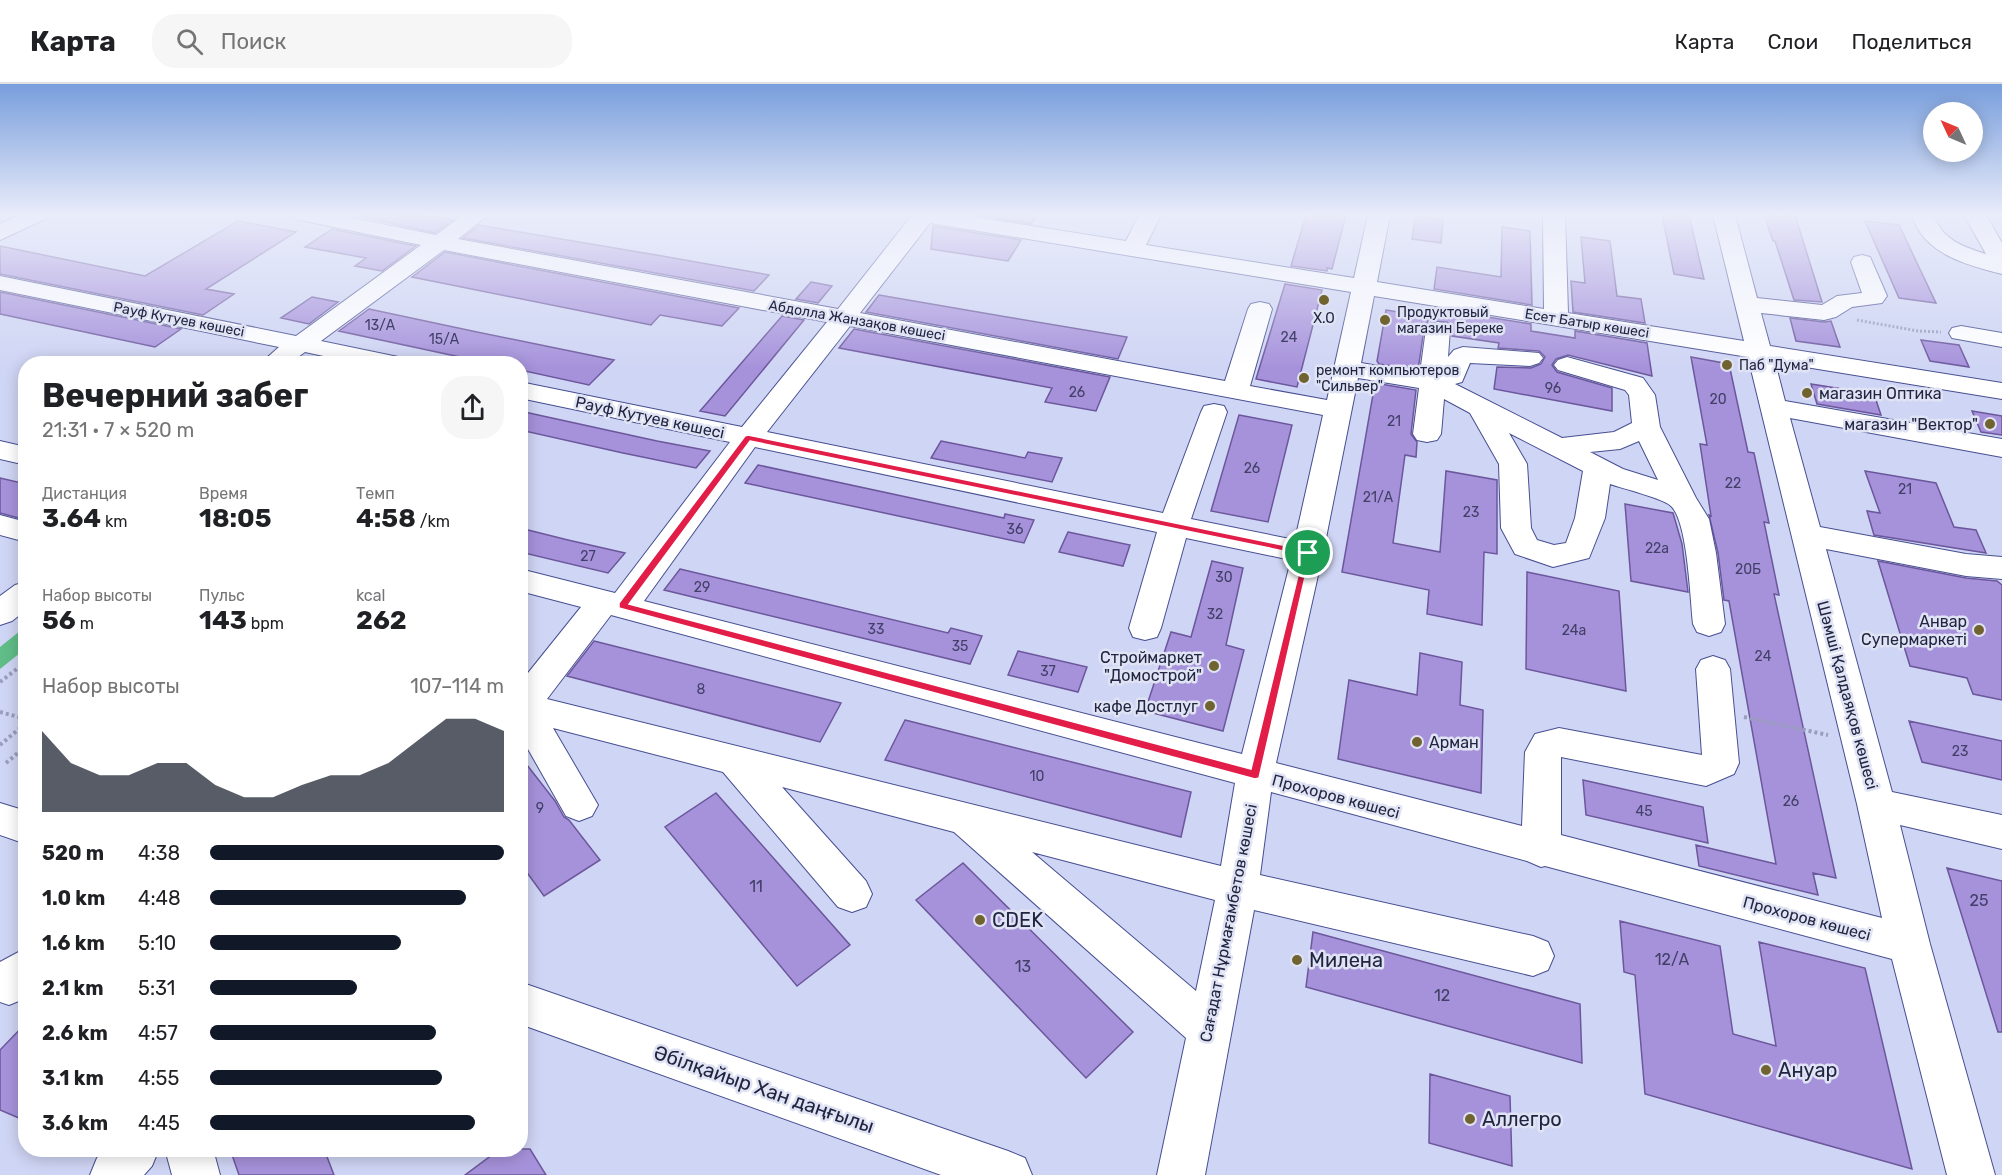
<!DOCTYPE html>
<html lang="ru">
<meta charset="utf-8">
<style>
:root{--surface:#fff;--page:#f6f6f6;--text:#202124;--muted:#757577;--line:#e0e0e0;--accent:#111827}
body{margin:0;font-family:Rubik,sans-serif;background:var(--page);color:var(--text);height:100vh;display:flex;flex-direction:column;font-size:22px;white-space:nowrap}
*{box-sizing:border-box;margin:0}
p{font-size:20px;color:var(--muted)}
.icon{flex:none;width:33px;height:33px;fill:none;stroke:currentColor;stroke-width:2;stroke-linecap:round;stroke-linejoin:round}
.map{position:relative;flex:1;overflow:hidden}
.side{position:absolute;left:18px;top:272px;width:510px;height:801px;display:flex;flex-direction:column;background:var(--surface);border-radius:24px;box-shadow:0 3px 15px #0003}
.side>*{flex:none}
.needle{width:39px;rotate:314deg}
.controls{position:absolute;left:1923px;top:18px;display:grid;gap:12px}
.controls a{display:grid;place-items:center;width:60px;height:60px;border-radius:50%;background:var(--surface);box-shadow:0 3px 15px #0003;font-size:30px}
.pin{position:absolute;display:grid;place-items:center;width:51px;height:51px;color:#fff;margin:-26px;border:3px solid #fff;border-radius:50%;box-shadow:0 2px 6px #0007}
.round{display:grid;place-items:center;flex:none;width:63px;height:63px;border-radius:24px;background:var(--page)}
.summary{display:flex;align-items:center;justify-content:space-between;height:102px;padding:0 24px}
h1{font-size:33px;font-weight:700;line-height:45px}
.stats{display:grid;grid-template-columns:repeat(3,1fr);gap:9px;height:102px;padding:6px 24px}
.stats div{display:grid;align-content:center}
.stats b{font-size:26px;font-weight:700}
.stats small{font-size:16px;font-weight:400}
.stats p{font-size:16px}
.chart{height:168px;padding:12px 24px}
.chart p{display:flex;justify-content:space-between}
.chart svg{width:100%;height:108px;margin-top:6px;fill:var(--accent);opacity:.7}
ul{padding:0 24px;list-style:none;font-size:20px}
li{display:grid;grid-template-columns:96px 72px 1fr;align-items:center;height:45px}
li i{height:15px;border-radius:8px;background:var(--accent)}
header{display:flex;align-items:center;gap:36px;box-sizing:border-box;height:84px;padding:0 30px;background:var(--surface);border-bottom:2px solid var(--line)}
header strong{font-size:28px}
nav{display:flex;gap:33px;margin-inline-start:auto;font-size:21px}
.search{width:420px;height:54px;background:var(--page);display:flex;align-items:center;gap:15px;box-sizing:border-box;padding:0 21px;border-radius:24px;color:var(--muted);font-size:22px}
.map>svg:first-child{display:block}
</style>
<header>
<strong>Карта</strong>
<div class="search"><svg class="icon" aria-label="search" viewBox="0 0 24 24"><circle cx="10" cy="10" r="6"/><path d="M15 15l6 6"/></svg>Поиск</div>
<nav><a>Карта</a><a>Слои</a><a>Поделиться</a></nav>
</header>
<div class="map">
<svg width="2002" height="1091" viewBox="0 0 2002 1091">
<rect width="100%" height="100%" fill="#cfd5f4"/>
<path fill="#60bd87" d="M25,543v22l-25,20v-22z"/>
<path fill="#a692db" stroke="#6c579c" stroke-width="1.5" d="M354,131h70l29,5 -18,13z
M976,131h61l-6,9z
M1306,131h40l-14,54 -5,-1v3l-36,-5z
M1662,131h27l15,64 -30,-5z
M1764,131h31l27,87 -28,-2 -19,-59h-2z
M1415,132l28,4 -2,23 -29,-4z
M238,137l58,11 -90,57 28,5 -31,21 -203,-41v-28l145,30z
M1865,137l34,4 37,78 -37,-5z
M479,141l183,31 107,19 -15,16 -291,-53z
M933,142l88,14 -13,21 -77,-12z
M1502,143l28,4 2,74 -98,-16 3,-22 64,10z
M332,145l84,17 -34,25 -27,-5 11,-8 -61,-11z
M1581,153l29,4 7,55 24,3 4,24 -72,-11 -2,-31 14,2z
M445,168l294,56 -17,18 -62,-11 -9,10 -239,-48z
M811,198l21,4 -14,17 -22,-4z
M1285,200l37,6 -25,97 -41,-8z
M0,208l181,37 -26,18 -155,-33z
M879,211l128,22 120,20 -9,22 -252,-47z
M312,213l26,5 -29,22 -28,-6z
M1432,224l99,16v7l44,7v-7l72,12 5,33 -84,-21 -12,4 -4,6 5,7 55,16v23l-118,-22 3,-22 34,1 10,-4 4,-7 -6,-6 -41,-3 1,-5 -47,-7v-8l-5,-6 -16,-1z
M369,225l108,23 137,28 -25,25 -69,-15v-7h-32l-149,-32z
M1386,226l44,7 -6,12 -6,41 -39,-6 -2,-3z
M782,232l22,4 -79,96 -25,-5z
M1790,234l34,4 7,-1 9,26 -44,-6z
M854,245l256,48 -14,34 -51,-9 7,-14 -213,-40z
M1921,256l38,5 10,22 -39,-6z
M1691,273l38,7 19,88 6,1 15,70 -5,-1 15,73 -5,-1 62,284 -23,-5 5,22 -119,-29 -3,-21 80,19 -47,-263 -5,-1 -6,-47 -9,-38 2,1 -11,-72 7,1z
M1375,299l41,7 -5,44 6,8 -1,15 -11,-2 -12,88 47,9 6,-81 51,9v74l-13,-2 -2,73 -55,-11 2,-24 -87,-18z
M1811,300l63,10 7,21 -64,-11z
M520,327l137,30 53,10 -14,17 -73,-15 -103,-23z
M1972,327l30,5v19l-21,-3z
M1239,331l53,10 -24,97 -57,-11z
M941,357l84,17 3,-6 34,6 -10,24 -121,-24z
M758,381l246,53 1,-4 29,6 -10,23 -279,-60z
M1865,387l71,12 18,44 22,3 10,23 -112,-18 -7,-24 13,2z
M0,394l26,6v36l-26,-7z
M1625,420l48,9 9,31 6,48 -57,-11z
M520,444l48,12 57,13 -17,20 -88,-21z
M1068,448l62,13 -7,21 -64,-14z
M1212,477l31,7 -17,77 18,5 -21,81 -78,-20 26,-79 20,5z
M1878,477l88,17 31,3 5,4v115l-29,-6 -6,-16 -57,-12z
M680,485l268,64 3,-5 31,8 -12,28 -306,-74z
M1527,488l92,19 7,100 -100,-22z
M594,557l247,62 -21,39 -253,-66z
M1018,567l69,16 -9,25 -70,-17z
M1420,569l42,9 -2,43 23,5 -2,83 -143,-34 11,-79 68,15z
M905,636l286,72 -10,45 -296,-77z
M1909,637l93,20v39l-80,-18z
M520,672l35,45 9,16 5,3 31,40 -56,36 -24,-33z
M1583,696l120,27 5,36 -122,-28z
M716,709l134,152 -53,41 -132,-159z
M963,779l170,169 -47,46 -170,-178z
M1947,784l55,13v151h-4z
M1620,837l100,25 13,88 43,12 -17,-104 106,26 47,201 -267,-75 -10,-119 -11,-3z
M1313,848l267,72 2,59 -276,-76z
M26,939v98l-26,-11v-60z
M1430,990l80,22 2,70 -83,-23z
M230,1065h94l10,26h-95z
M500,1065h30l16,26h-81z"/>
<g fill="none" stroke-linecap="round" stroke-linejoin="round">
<defs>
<path id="minor" d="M19,131h27l-3,5 -43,20v-16z
M294,131h43l99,20 27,-20h25l-30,24 380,70 74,-94h50l164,26 13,-26h22l-15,30 208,33 14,-63h22l-13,67 167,27 -1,-94h22l3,98 176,28 -31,-126h22l22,83 65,7 15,-9 25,-3 -11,-31 3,-5 8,-2 8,2 17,39 -5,7 -30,4 -16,10 -12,3 -63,-7 9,33 232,37v16l-227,-37 10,39 217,38v18l-212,-39 30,109 146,27 36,3v22l-36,-3 -140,-27 66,243 110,23v34l-102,-24 30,119 65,231h-48l-55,-216 -347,-93 -4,1 -14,-6 -256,-69 -11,83 273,61 15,6 6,14 -6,14 -15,6 -279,-66 -49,265h-48l29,-137 -232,-206 -172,-45 84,94 6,13 -6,13 -14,5 -14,-5 -115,-135 -170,-44 45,77 -6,11 -13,5 -13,-5 -46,-81v-52l61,-76 -61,-16v-22l95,24 115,-151 -210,-44v-16l222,45 85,-105 -383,-72 -123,91 82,17 4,5h-51l-51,-11 -15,11h-29l18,-16 -279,-57v-14l296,60 125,-91 -116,-24 -8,-1zM930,139l421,69 -24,108 -77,-14 22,-77 -3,-5 -9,-2 -9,2 -3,5 -23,72 -365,-68zM1374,212l374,61 109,447 25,114 -321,-83v-78l145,29 28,-12 5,-11 -9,-94 -5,-9 -12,-4 -12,4 -5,9 6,86 -143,-27 -24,6 -10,18 -3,74 -246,-63 47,-210 35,-175 61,10 -6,46 4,6 10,2 10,-2 4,-6 3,-35 26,14 29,51 2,64 14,26 38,13 36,-9 16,-40 5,-34c11,4 55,15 61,22 17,16 19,93 22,118l4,8 12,4 12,-4 4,-8 -9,-71 -7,-34 -13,-21 -36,-71 -5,-32 -12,-17 -76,-21 -9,3 -4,5 4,5 67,20 4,5 3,28 -18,9 -52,6 -107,-54 7,-2 8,-19 60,3 9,-3 4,-5 -4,-5 -76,-6 -9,3 -6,7 2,-28 -3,-5 -9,-2 -9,2 -3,5 -6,44 -59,-10zM850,242l473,89 -28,125 -104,-21 36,-107 -3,-6 -10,-2 -10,2 -3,6 -38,101 -396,-81zM1509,349l74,38 -8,47 -9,25 -12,2 -17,-5 -6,-12 -4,-64zM1639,357l19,39 -35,-11 -33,-17 30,-3zM755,363l402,85 -28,96 4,9 12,3 12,-3 4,-9 25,-90 105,22 -49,194 -598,-153zM611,531l624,168 -14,83 -674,-167zM1032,768l183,48 -19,91z
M1912,131h22c7,24 29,32 52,39l-22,-39h22l16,28v31c-35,-9 -79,-20 -90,-59z
M1961,242l41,7v14l-50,-9 -3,-5 3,-5z
M0,357l26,6v18l-26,-6z
M0,431l26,7v20l-26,-7z
M26,498v28l-14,11 -12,4v-29l15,-11z
M0,719l26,8v33l-26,-9z
M26,864v50l-17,7 -9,-3v-40z
M520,898l488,169 17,7 7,17h-91l-421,-151z
M104,1065h55l-7,17 -8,9h-54l7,-17z
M165,1065h48l7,26h-48z"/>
</defs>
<use href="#minor" stroke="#474f91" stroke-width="2"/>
<path stroke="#989ebc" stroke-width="3" stroke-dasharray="2 2" stroke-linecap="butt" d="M1857,236l61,11 23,1"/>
<path stroke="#989ebc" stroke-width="4" stroke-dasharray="3 3" stroke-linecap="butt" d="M0,598l26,-20
M0,628l26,7
M1744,633l84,18
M0,661l26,-22
M6,679l20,-17"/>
<use href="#minor" fill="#fff" fill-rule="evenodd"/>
</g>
<linearGradient id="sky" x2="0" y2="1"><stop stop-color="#789edc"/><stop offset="0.46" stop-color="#e9ecfa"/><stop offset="1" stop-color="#e9ecfa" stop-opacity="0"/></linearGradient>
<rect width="2002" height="284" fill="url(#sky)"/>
<path fill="#e11d48" stroke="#fff" stroke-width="1.5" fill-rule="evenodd" d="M748,351l563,116 -52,227 -4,1 -636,-171v-5l126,-167zM750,357l553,114 -52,214 -622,-165z"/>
<g fill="#706330" stroke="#e0e3f3" stroke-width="2">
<circle cx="1324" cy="216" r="6"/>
<circle cx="1385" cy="236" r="6"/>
<circle cx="1727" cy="281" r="6"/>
<circle cx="1304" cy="294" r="6"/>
<circle cx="1807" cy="309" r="6"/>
<circle cx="1990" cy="340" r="6"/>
<circle cx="1979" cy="546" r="6"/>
<circle cx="1214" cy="582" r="6"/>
<circle cx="1210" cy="622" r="6"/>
<circle cx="1417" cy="658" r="6"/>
<circle cx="980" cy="836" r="6"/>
<circle cx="1297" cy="876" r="6"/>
<circle cx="1766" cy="986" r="6"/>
<circle cx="1470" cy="1035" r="6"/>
</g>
<g text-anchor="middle" stroke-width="5" stroke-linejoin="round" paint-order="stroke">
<g font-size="14" fill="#212542" stroke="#e0e3f3" text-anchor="start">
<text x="1397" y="233">Продуктовый<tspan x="1397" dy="16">магазин Береке</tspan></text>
<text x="1324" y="239" text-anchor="middle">X.O</text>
<text x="1739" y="286">Паб "Дума"</text>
<text x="1316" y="291">ремонт компьютеров<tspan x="1316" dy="16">"Сильвер"</tspan></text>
</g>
<g font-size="14" fill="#212542" stroke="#e0e3f3">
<text transform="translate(179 235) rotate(11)" y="5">Рауф Кутуев көшесі</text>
<text transform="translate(857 236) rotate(10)" y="5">Абдолла Жанзақов көшесі</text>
<text transform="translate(1587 239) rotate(9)" y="5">Есет Батыр көшесі</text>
</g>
<g font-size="14" fill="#424068">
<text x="380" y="246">13/А</text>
<text x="1289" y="258">24</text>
<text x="444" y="260">15/А</text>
<text x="1553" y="309">96</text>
<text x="1077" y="313">26</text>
<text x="1718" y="320">20</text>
<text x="1394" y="342">21</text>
<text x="1252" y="389">26</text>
<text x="1733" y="404">22</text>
<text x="1905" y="410">21</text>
<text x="1378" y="418">21/А</text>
<text x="1471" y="433">23</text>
<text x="1015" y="450">36</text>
<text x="1657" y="469">22а</text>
<text x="588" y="477">27</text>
<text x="1748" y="490">20Б</text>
<text x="1224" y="498">30</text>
<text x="702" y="508">29</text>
<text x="1215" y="535">32</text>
<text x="876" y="550">33</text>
<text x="1574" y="551">24а</text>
<text x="960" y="567">35</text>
<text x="1763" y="577">24</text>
<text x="1048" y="592">37</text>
<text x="701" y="610">8</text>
<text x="1960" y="672">23</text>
<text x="1037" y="697">10</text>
<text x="1791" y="722">26</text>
<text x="540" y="729">9</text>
<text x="1644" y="732">45</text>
</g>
<g font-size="16" fill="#212542" stroke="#e0e3f3" text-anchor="end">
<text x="1819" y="315" text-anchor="start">магазин Оптика</text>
<text x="1978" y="346">магазин "Вектор"</text>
<text x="1967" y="543">Анвар<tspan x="1967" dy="18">Супермаркеті</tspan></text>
<text x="1202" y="579">Строймаркет<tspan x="1202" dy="18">"Домострой"</tspan></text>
<text x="1198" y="628">кафе Достлуг</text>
<text x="1429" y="664" text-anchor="start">Арман</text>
</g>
<g font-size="16" fill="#212542" stroke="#e0e3f3">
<text transform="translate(650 333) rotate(12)" y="6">Рауф Кутуев көшесі</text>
<text transform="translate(1848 611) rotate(75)" y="6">Шәмші Қалдаяқов көшесі</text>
<text transform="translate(1336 712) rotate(15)" y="6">Прохоров көшесі</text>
<text transform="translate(1807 834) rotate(15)" y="6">Прохоров көшесі</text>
<text transform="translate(1228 839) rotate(-79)" y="6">Сағадат Нұрмағамбетов көшесі</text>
</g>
<g font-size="16" fill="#424068">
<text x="756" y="808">11</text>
<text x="1979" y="822">25</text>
<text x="1672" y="881">12/А</text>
<text x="1023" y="888">13</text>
<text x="1442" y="917">12</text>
</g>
<g font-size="20" fill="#212542" stroke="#e0e3f3" text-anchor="start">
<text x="992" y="843">CDEK</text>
<text x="1309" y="883">Милена</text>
<text x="1778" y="993">Ануар</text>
<text x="1482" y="1042">Аллегро</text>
</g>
<g font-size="20" fill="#212542" stroke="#e0e3f3">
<text transform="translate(764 1005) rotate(19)" y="7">Әбілқайыр Хан даңғылы</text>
</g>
</g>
</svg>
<div class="controls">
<a><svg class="needle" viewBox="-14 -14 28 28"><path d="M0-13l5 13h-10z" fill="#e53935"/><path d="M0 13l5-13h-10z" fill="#757577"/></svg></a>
</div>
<div class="pin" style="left:1308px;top:469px;background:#1e9e55"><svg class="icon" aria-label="arrive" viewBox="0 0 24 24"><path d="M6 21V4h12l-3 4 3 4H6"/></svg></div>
<section class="side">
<div class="summary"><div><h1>Вечерний забег</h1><p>21:31 · 7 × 520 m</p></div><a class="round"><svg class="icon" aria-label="share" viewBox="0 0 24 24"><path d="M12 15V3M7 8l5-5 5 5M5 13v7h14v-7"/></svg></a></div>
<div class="stats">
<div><p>Дистанция</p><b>3.64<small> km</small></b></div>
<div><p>Время</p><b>18:05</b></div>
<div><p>Темп</p><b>4:58<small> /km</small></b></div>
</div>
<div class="stats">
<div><p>Набор высоты</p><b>56<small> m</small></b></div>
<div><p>Пульс</p><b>143<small> bpm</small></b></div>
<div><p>kcal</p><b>262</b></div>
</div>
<div class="chart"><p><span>Набор высоты</span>107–114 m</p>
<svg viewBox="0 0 160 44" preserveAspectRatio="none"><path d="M0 44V11L10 24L20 29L30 29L40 24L50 24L60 33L70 38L80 38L90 33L100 29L110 29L120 24L130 15L140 6L150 6L160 11V44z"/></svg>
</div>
<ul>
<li><b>520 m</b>4:38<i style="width:100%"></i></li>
<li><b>1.0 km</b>4:48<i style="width:87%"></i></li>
<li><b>1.6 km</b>5:10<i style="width:65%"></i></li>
<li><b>2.1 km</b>5:31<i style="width:50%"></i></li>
<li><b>2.6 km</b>4:57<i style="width:77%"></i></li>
<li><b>3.1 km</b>4:55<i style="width:79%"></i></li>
<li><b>3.6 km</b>4:45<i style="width:90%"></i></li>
</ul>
</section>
</div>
